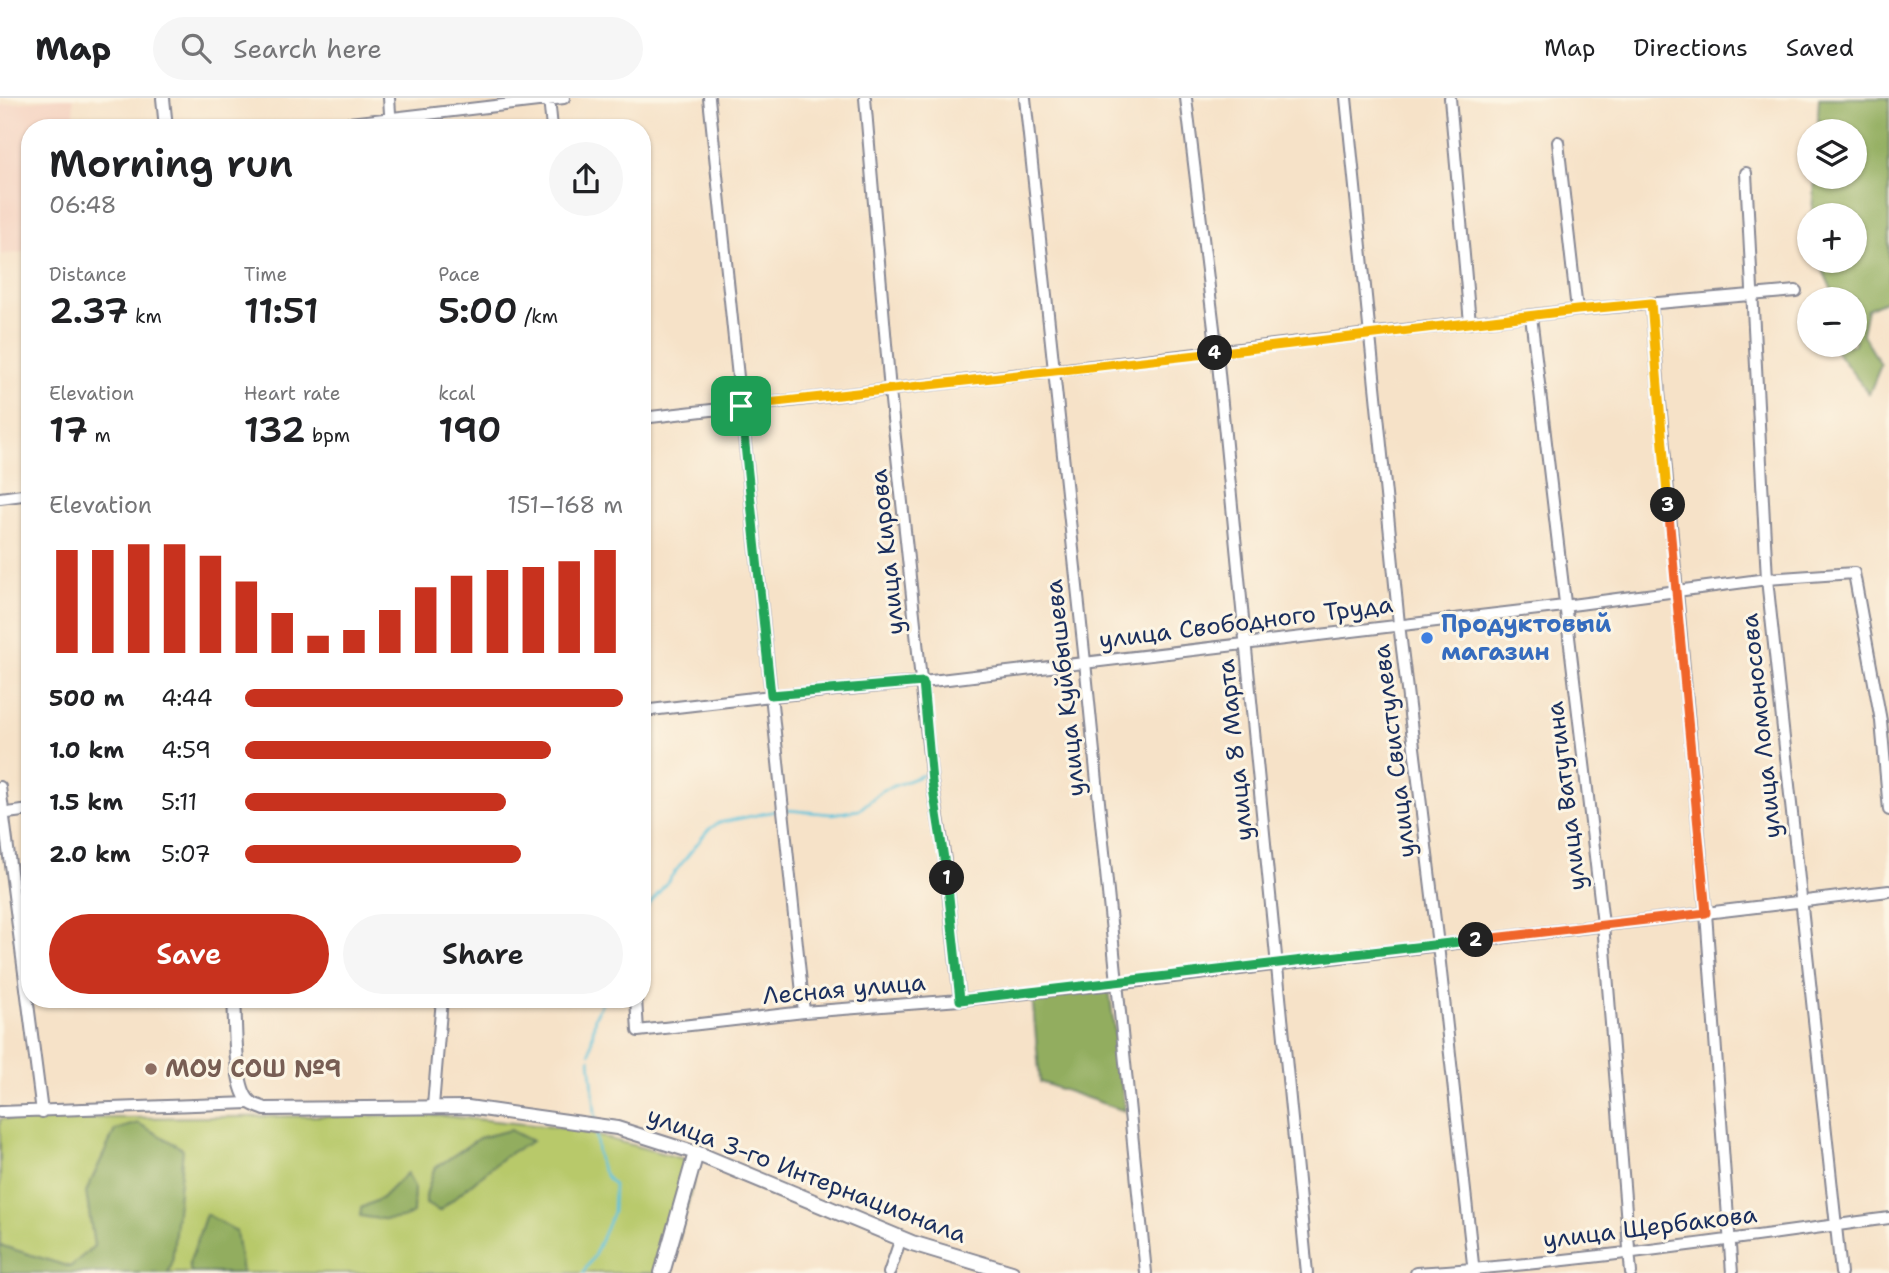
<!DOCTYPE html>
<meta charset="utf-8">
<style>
:root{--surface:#fff;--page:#f6f6f6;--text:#202124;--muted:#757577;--line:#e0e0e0;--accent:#c8321e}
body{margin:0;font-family:"Shantell Sans",sans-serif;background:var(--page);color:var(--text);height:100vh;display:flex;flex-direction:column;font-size:26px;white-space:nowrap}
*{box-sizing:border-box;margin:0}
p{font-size:23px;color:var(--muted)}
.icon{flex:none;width:38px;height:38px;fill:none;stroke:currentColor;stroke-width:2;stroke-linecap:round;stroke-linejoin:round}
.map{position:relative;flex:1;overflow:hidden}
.panel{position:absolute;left:21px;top:21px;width:630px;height:889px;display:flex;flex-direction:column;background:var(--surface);border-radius:28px;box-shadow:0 2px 5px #0004}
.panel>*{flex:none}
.tools{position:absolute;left:1797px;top:21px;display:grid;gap:14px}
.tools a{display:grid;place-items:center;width:70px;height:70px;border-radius:50%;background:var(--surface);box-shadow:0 2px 5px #0004;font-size:35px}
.pin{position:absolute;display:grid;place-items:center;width:60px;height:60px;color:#fff;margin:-30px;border-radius:14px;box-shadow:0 4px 10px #0006}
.km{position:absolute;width:35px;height:35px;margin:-18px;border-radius:50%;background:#222;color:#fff;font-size:19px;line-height:35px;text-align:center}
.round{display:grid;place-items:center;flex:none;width:74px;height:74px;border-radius:37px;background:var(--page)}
.head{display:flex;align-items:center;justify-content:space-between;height:119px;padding:0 28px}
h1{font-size:38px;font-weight:600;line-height:52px}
.stats{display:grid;grid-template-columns:repeat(3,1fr);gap:10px;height:119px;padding:7px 28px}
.stats div{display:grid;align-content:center}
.stats b{font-size:35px;font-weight:600}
.stats small{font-size:19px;font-weight:400}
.stats p{font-size:19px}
.chart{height:196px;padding:14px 28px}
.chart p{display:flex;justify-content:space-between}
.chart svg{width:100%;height:126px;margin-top:7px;stroke:var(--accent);stroke-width:6}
.cta{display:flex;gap:14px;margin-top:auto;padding:14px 28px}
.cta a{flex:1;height:80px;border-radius:42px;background:var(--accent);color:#fff;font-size:28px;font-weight:600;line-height:80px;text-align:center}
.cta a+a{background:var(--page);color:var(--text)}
ul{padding:0 28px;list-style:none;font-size:23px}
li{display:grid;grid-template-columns:112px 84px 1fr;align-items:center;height:52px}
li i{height:18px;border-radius:9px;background:var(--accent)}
header{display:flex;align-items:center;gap:42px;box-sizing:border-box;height:98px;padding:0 35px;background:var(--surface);border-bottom:2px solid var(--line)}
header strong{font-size:33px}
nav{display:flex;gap:38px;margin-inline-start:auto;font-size:24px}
.search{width:490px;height:63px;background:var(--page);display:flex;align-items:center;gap:18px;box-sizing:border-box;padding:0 24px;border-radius:38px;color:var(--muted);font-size:26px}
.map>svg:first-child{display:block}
</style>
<header>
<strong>Map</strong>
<div class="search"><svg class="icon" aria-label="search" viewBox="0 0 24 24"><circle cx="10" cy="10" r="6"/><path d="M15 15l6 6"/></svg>Search here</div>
<nav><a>Map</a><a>Directions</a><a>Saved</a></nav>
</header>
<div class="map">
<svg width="1889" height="1175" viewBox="0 0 1889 1175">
<rect width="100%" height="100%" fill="#fcf5e5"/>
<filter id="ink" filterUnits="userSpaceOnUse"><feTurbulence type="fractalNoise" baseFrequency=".0143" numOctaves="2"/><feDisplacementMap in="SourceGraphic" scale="14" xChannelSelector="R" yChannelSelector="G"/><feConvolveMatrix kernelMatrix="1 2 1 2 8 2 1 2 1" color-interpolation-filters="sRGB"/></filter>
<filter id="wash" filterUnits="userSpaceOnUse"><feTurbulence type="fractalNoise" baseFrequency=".00686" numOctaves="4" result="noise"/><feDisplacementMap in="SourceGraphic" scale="28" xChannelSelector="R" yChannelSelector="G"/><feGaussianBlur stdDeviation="1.57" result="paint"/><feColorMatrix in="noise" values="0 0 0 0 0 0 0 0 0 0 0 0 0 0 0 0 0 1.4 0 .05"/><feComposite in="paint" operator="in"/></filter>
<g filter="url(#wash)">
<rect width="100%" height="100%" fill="#f6e2c8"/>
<path fill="#f5d3c1" d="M58,0h15l2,30h-45v123l-30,4v-150z"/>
<path fill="#b8c96b" stroke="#6a7c64" stroke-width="2" d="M435,1017l138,14 125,34 -28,110h-670v-154z"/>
<path fill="#92ad5f" stroke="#566e5e" stroke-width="2" d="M1819,0h70v201l-22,10 -5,24 19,32 -12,29 -33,-43 -1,-6h20v-46h-24v-11l-12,-27h36v-46h-43l2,-38h41v-46h-38z
M1109,890l16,123 -85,-29 -8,-87z
M138,1025l45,26 -11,115 -4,9h-168v-28l70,22 24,-21 -8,-54 29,-62z
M510,1032l22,11 -27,15 -66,55 -13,-7v-9l8,-26 45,-31z
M407,1075l7,14 -1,26c-14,10 -36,6 -53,3l1,-8 21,-10z
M206,1116l30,17 6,42h-51l-2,-9z"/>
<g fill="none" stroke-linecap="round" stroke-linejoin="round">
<path stroke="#5dc2db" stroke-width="2.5" d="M787,712l44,4 28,-4 24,-20 40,-15
M642,816l66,-84 10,-7 58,-12
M590,955l5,-36 9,-18
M590,961l6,63
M583,1175l11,-17 19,-44 1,-27c-17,-14 -17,-35 -18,-56"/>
</g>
</g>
<g filter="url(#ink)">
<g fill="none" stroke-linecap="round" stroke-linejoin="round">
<defs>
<path id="minor" d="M389,0l2,30
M549,0l3,30
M709,0l95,914
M865,0l25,293 42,391 12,71 16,147
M1025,0l60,564 61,611
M1186,0l31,255 90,920
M1346,0l53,526 39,321 36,328
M1450,0l20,225
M307,30l257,-30
M1558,44l19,168
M1746,75l21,406 74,694
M1651,205l55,610 26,360
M1531,218l72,608 28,349
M642,320l935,-108 219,-19
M0,400l30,-4
M642,613l129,-15 152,-14 641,-76 203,-27 87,-6 27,148 8,89
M0,689l42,325
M0,716l30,-4
M636,901l2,32 166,-19 156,-12 155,-16 774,-93
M433,1008l9,-107
M0,1014l250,-9
M889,1175l12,-35
M1416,1175c158,-10 316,-34 473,-55"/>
<path id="tertiary" d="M163,0l3,30
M234,901c2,22 -1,89 16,103 3,3 11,5 15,7l203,-2 149,21 79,25"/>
<path id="secondary" d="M662,1175l34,-120 216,90 100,30"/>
</defs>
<use href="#minor" stroke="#888893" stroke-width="14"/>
<use href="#tertiary" stroke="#888893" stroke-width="16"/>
<use href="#secondary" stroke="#888893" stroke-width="18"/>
<use href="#minor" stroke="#fff" stroke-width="10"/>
<use href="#tertiary" stroke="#fff" stroke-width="12"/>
<use href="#secondary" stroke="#fff" stroke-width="14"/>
</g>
</g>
<g fill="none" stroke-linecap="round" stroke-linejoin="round" filter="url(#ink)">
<defs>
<path id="split-1" d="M741,308l30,289 152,-13 9,100 15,96"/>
<path id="split-2" d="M947,780l13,122 516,-60"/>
<path id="split-3" d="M1476,842l230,-27 -38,-408"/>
<path id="split-4" d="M1215,255l362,-43 74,-7 17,202"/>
<path id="split-5" d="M741,308l474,-53"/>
</defs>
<use href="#split-1" stroke="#fff" stroke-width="14"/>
<use href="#split-2" stroke="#fff" stroke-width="14"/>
<use href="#split-3" stroke="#fff" stroke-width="14"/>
<use href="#split-4" stroke="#fff" stroke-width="14"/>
<use href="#split-5" stroke="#fff" stroke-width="14"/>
<use href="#split-1" stroke="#22a559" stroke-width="9"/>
<use href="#split-2" stroke="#22a559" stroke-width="9"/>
<use href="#split-3" stroke="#f0652b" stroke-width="9"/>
<use href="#split-4" stroke="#f5b400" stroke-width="9"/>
<use href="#split-5" stroke="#f5b400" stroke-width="9"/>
</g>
<circle fill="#3f7fe0" stroke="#fcf5e5" stroke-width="2.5" cx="1427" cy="540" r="7"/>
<circle fill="#8d6e63" stroke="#fcf5e5" stroke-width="2.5" cx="151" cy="971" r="7"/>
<g text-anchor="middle" stroke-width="6" stroke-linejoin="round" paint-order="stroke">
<g font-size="24" fill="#1b2f5e" stroke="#fcf5e5">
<text transform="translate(887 454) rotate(-96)" y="8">улица Кирова</text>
<text transform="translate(1246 524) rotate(-7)" y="8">улица Свободного Труда</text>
<text transform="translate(1065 590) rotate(-96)" y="8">улица Куйбышева</text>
<text transform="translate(1761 628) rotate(-96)" y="8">улица Ломоносова</text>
<text transform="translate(1235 652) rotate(-96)" y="8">улица 8 Марта</text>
<text transform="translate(1394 653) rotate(-97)" y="8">улица Свистулева</text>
<text transform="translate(1566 698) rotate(-97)" y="8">улица Ватутина</text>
<text transform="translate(844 891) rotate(-5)" y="8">Лесная улица</text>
<text transform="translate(807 1077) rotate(21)" y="8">улица 3-го Интернационала</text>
<text transform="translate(1650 1129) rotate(-7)" y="8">улица Щербакова</text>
</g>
<g font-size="24" font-weight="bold" fill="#366cbe" stroke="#fcf5e5" text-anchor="start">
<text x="1441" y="534">Продуктовый<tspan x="1441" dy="28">магазин</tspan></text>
</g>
<g font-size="24" font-weight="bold" fill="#785e54" stroke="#fcf5e5" text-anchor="start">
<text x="165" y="979">МОУ СОШ №9</text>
</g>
</g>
</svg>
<div class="tools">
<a><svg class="icon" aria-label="layers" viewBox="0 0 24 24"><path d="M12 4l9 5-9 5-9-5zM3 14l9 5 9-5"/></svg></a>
<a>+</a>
<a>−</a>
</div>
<div class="pin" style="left:741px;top:308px;background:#1e9e55"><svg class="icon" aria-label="arrive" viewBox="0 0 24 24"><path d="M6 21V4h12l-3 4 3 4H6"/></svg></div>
<b class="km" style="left:947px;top:780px">1</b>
<b class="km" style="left:1476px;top:842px">2</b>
<b class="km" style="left:1668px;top:407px">3</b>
<b class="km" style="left:1215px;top:255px">4</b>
<section class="panel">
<div class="head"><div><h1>Morning run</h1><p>06:48</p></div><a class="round"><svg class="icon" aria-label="share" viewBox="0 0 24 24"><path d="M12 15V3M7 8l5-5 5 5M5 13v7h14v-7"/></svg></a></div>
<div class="stats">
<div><p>Distance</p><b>2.37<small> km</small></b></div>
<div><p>Time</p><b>11:51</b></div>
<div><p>Pace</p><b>5:00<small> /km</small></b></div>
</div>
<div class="stats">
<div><p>Elevation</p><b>17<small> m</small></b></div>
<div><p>Heart rate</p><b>132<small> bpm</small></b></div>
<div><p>kcal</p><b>190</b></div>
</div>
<div class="chart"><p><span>Elevation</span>151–168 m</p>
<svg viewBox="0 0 160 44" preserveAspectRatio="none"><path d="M5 44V8M15 44V8M25 44V6M35 44V6M45 44V10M55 44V19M65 44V30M75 44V38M85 44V36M95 44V29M105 44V21M115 44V17M125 44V15M135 44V14M145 44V12M155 44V8"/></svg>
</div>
<ul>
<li><b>500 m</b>4:44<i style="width:100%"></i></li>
<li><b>1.0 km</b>4:59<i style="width:81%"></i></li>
<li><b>1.5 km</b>5:11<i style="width:69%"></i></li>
<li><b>2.0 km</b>5:07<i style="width:73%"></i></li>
</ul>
<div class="cta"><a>Save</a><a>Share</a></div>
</section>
</div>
